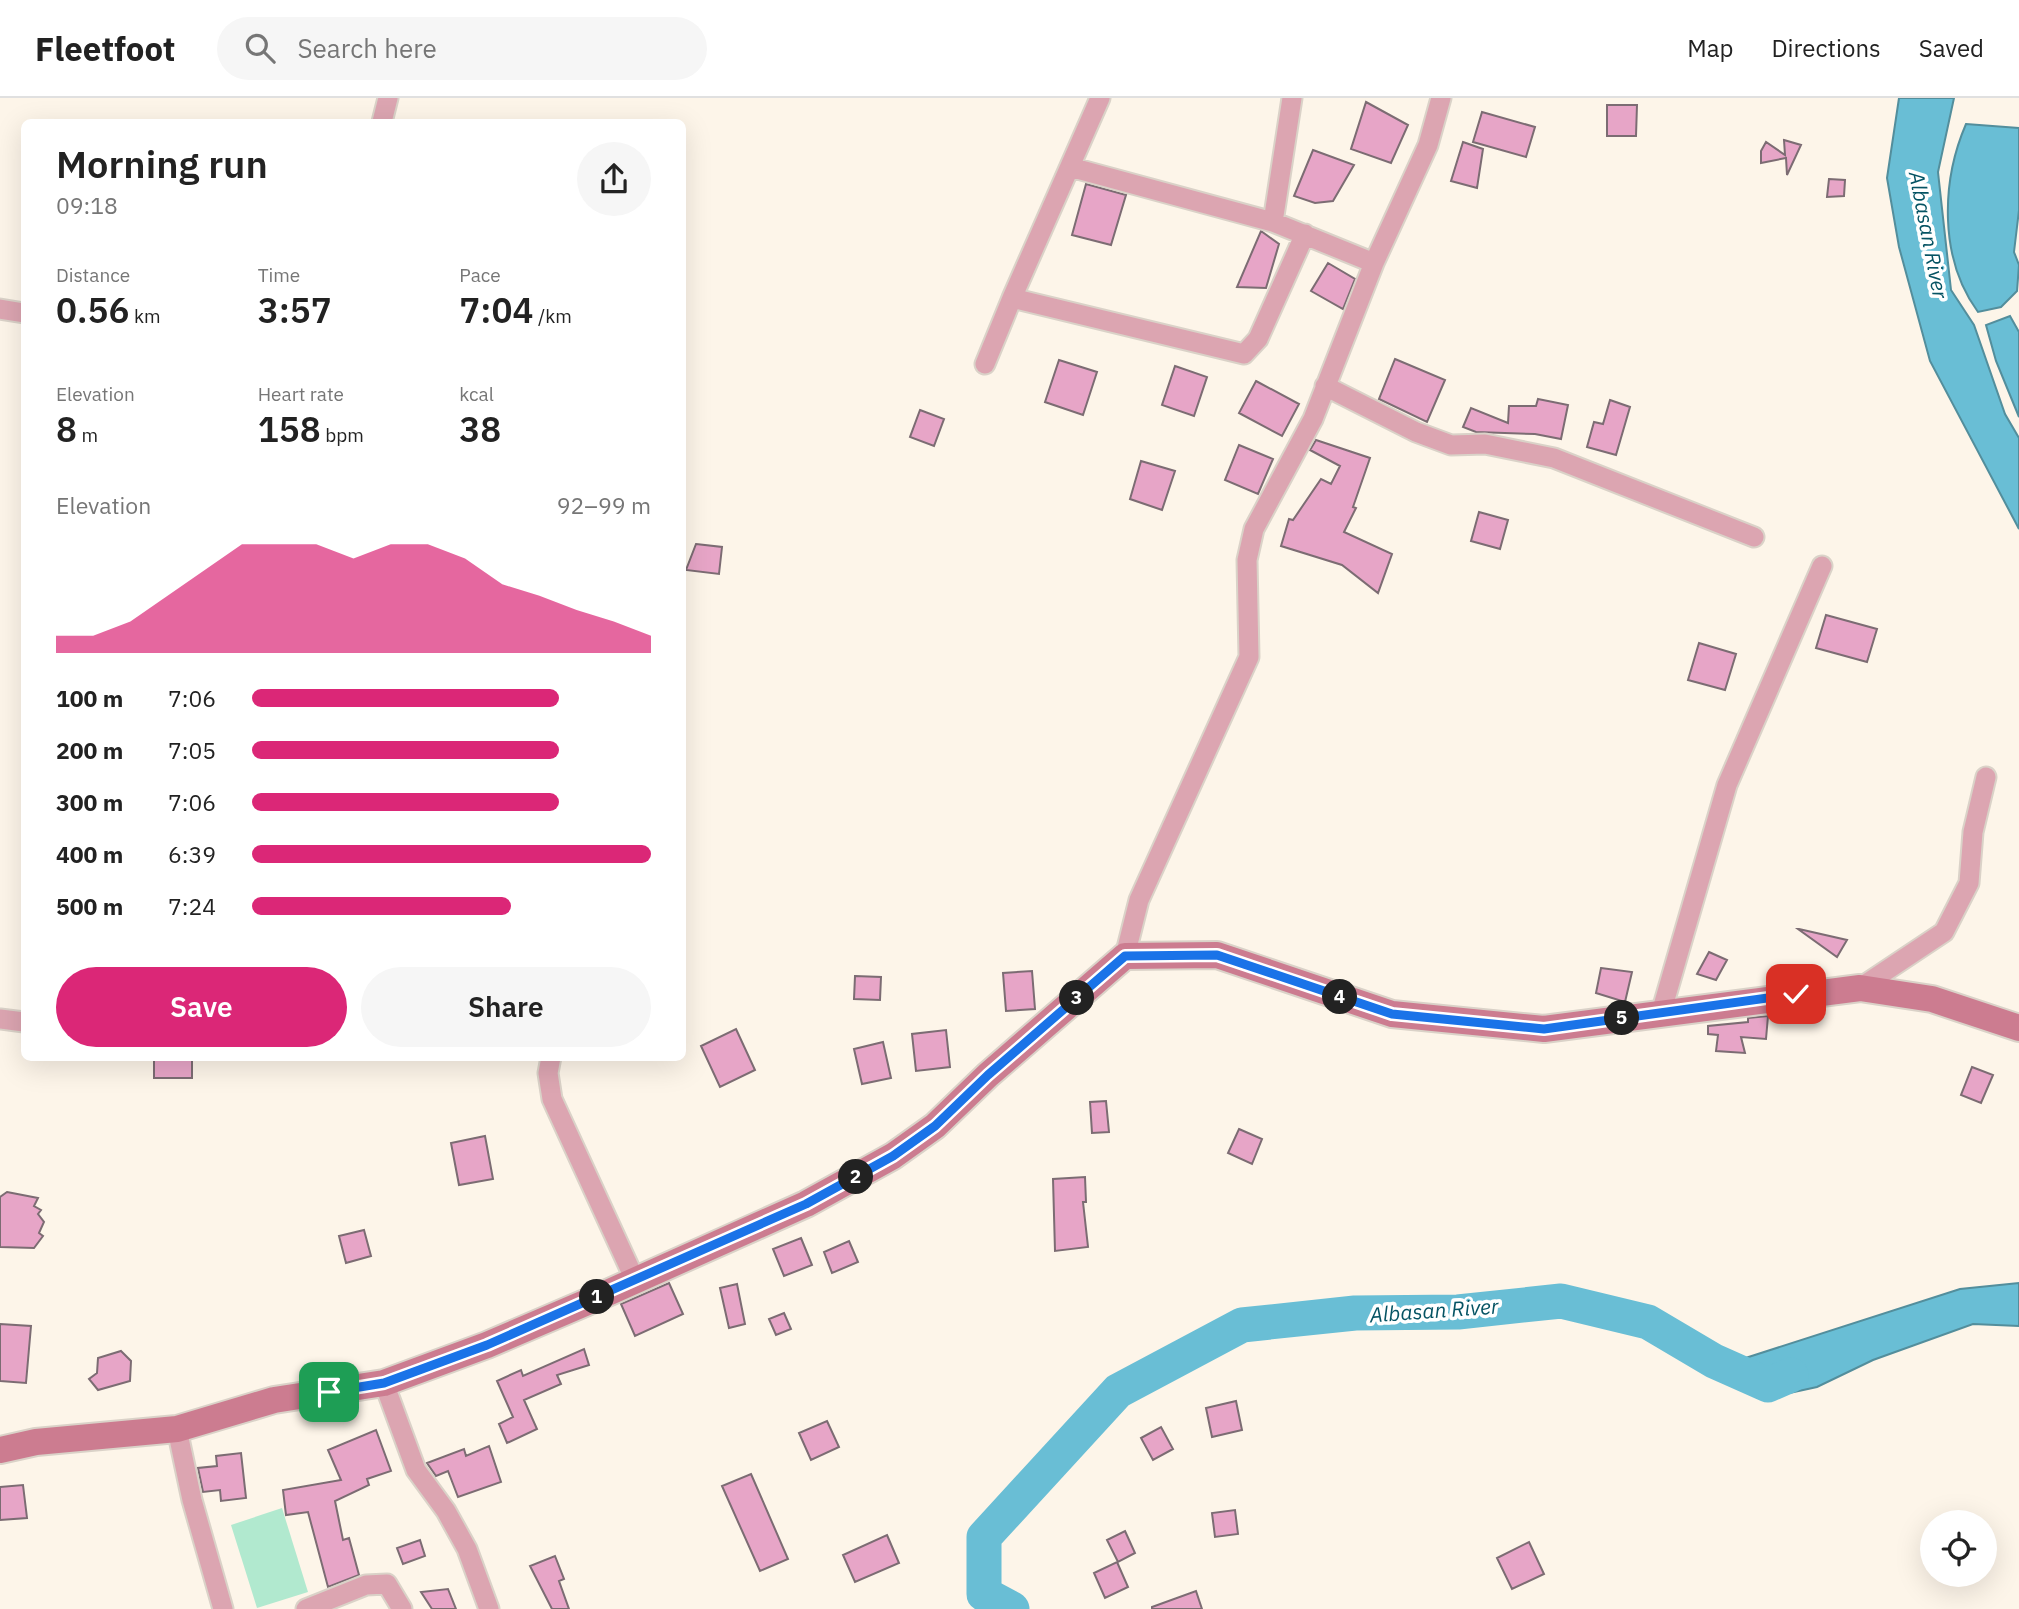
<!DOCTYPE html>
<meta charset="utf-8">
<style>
:root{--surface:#fff;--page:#f6f6f6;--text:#222;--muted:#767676;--line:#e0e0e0;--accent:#db2777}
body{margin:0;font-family:"IBM Plex Sans",sans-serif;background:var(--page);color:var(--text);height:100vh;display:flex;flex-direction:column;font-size:26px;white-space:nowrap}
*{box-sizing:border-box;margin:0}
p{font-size:23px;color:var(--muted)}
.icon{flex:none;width:38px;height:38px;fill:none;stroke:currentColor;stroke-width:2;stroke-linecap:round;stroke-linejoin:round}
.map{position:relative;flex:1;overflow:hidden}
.panel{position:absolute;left:21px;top:21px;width:665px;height:942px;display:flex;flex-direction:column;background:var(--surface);border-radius:10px;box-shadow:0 7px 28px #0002}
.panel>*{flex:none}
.fabs{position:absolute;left:1920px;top:1412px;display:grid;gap:14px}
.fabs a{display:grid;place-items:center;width:77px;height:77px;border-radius:50%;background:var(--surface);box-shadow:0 7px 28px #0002;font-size:35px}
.pin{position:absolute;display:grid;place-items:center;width:60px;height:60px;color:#fff;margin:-30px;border-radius:14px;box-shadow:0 4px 10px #0006}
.km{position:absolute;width:35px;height:35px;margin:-18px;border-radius:50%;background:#222;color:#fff;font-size:19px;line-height:35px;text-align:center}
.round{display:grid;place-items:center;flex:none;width:74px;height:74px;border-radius:37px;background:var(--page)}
.summary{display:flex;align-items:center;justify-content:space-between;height:119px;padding:0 35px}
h1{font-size:38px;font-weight:600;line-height:52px}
.metrics{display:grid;grid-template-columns:repeat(3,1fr);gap:10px;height:119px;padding:7px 35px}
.metrics div{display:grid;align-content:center}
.metrics b{font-size:35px;font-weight:600}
.metrics small{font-size:19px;font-weight:400}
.metrics p{font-size:19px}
.chart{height:196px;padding:14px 35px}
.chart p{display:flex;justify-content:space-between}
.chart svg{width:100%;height:126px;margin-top:7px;fill:var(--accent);opacity:.7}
.action{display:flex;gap:14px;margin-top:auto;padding:14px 35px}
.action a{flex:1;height:80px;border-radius:42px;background:var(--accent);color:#fff;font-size:28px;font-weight:600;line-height:80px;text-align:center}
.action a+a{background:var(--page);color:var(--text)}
ul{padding:0 35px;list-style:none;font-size:23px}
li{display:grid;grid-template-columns:112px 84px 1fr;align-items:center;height:52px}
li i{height:18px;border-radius:9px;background:var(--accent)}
header{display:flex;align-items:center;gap:42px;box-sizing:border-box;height:98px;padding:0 35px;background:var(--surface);border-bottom:2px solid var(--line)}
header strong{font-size:33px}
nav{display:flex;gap:38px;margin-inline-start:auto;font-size:24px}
.search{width:490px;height:63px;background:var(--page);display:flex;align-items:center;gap:18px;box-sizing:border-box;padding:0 24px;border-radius:38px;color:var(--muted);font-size:26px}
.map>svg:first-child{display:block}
</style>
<header>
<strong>Fleetfoot</strong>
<div class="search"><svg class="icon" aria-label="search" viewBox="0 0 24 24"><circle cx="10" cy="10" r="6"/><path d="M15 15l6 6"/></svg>Search here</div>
<nav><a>Map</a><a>Directions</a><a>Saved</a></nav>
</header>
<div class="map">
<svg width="2019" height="1511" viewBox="0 0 2019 1511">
<rect width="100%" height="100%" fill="#fdf5e9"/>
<path fill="#b1e9cf" d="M282,1410l26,84 -51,16 -26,-83z"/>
<path fill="#69bed5" stroke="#538e9c" stroke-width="2" d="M1899,0h55l-16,74 13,118 23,35 31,89 14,24v91l-89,-168 -31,-114 -12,-69z
M1966,26l53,4v82l-5,42 5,13 -2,26 -16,16 -23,5c-39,-53 -37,-130 -12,-188z
M2010,218l9,16v85l-23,-56 -10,-36z
M2019,1185v43l-46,-2 -100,36 -56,27 -51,11 -30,-37 224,-72z"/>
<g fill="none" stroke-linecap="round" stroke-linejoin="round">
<path stroke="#69bed5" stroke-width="35" d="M1012,1511l-28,-15v-57l134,-146 124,-66 113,-12 103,-1 103,-11 87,21 66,39 54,24 23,-10"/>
</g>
<path fill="#e7a5c7" stroke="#7c6c73" stroke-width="2" d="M1366,4l42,23 -17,38 -40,-14z
M1607,7h30l-1,31h-29z
M1482,14l53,15 -9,30 -53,-15z
M1784,42l17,5 -14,30 -1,-17 -25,5v-12l5,-9 19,13z
M1463,44l20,7 -6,39 -26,-7z
M1313,52l41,15 -21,36 -18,2 -21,-7z
M1829,81l16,1 -1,16 -17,1z
M1086,86l40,11 -15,50 -39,-10z
M1261,133l18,13 -13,44 -29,-1z
M1328,165l27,16 -12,30 -32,-18z
M1395,261l50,21 -18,42 -48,-23z
M1059,262l38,12 -14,43 -38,-13z
M1175,268l32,11 -13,39 -32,-11z
M1256,283l43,23 -17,32 -43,-23z
M1538,301l30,6 -7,34 -26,-5 -59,-2 -13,-5 8,-19 37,15 1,-17h27z
M1610,302l20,7 -14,48 -29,-8 7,-25 9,2z
M920,312l24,9 -10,27 -24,-9z
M1316,342l54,18 -17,49 3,1 -12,24 48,22 -14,39 -36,-28 -61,-19 8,-27 4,1 28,-41 10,5 9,-18 -30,-16z
M1239,347l34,14 -15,35 -33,-14z
M1141,363l34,10 -13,39 -32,-11z
M1479,414l29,8 -8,29 -29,-8z
M696,446l26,3 -3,27 -33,-4z
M1826,517l51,14 -10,33 -51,-14z
M1699,545l37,11 -11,36 -37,-10z
M1798,831h1l48,11 -10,17z
M1709,854l18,8 -11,20 -19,-6z
M1601,870l31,4 -7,30 -29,-9z
M1032,873l3,38 -29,2 -3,-38z
M855,878l26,1 -1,23 -26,-1z
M1768,918l-2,23 -25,-2 4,16 -29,-2 2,-16 -10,-1v-8l40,-4v-4z
M736,931l19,41 -35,17 -19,-41z
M946,932l4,37 -34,4 -4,-37z
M883,944l8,36 -29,6 -8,-35z
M154,959h38v21h-38z
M1972,969l21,8 -12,28 -20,-8z
M1106,1003l3,31 -17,1 -2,-31z
M1239,1031l23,10 -10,25 -24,-11z
M485,1038l8,43 -34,6 -8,-42z
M1085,1079l1,25h-3l5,45 -33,4 -2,-72z
M7,1094l31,6 -4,8 7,4 -3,4 6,8 -5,11 4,3 -9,12 -34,-1v-50z
M364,1132l7,26 -25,7 -7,-27z
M801,1140l11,27 -28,11 -11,-27z
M849,1143l9,21 -26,11 -8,-21z
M669,1185l14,31 -48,22 -14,-32z
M737,1186l8,40 -16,4 -9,-40z
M784,1215l7,16 -15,6 -7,-16z
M0,1226l31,2 -5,57 -26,-2z
M584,1251l5,16 -32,10 4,9 -37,16 13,29 -30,14 -8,-19 14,-7 -16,-36 24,-11 2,6z
M121,1253l10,10 -1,20 -32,9 -9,-11 8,-6 1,-15z
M1236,1303l6,29 -30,7 -6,-29z
M827,1323l12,26 -28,13 -12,-27z
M1161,1329l12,22 -20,11 -12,-22z
M376,1332l15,41 -24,8 2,6 -34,16 8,39 6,-2 10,37 -31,12 -20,-75 -22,3 -3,-25 58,-10 -13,-30z
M489,1348l12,36 -43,15 -10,-26 -12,5 -9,-13 37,-14 2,7z
M241,1355l5,45 -25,3 -1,-11 -17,2 -5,-24 19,-2 -1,-10z
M751,1376l37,85 -28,12 -38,-85z
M23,1387l4,33 -27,2v-33z
M1235,1412l3,24 -23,3 -3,-24z
M1125,1433l10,22 -17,9 -11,-22z
M887,1437l12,28 -44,19 -12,-27z
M420,1442l5,16 -22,8 -6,-16z
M1529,1444l15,32 -32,15 -15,-31z
M555,1458l9,23 -5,2 10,28h-17l-22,-43z
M1117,1464l11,25 -23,11 -11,-25z
M448,1491l8,20h-24l-11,-17z
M1196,1493l6,18h-50v-2z"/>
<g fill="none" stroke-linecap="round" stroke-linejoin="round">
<defs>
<path id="street" d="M1100,0l-88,200 232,56 14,-15 47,-105
M382,24l6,-24
M1070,69l203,55 101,41
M1273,124l19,-124
M0,211l24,4
M985,266l27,-66
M1325,288l91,46 35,13 34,-1 69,14 200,79
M1125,858l14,-56 110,-243 -2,-97 7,-31 59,-110 61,-156 54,-118 13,-47
M1860,890l84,-56 25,-49 4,-51 13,-55
M1661,915l66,-228 95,-219
M0,921l24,3
M551,959l-3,16 4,26 83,181
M384,1285l32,87 30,41 21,38 22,60
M177,1331l15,71 31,109
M306,1511l60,-24 21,-1 15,25"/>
<path id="secondary" d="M0,1352l36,-8 141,-13 97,-29 110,-17 103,-38 98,-42 221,-99 87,-48 42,-30 53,-51 137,-119 92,-1 175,59 152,15 316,-41 72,11 87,29"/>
</defs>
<use href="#street" stroke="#dad2c8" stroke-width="23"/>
<use href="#secondary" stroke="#dad2c8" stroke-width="30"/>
<use href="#street" stroke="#dca5b1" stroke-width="19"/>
<use href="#secondary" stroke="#cc7c90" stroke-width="26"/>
</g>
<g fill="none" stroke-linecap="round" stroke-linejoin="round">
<defs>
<path id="route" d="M329,1294l55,-9 103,-38 319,-141 87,-48 42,-30 53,-51 137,-119 92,-1 175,59 152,15 252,-35"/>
</defs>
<use href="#route" stroke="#fff" stroke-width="14"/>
<use href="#route" stroke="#1a73e8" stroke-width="9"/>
</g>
<g text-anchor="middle" stroke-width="7" stroke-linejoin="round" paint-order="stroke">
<g font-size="21" font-style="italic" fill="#055363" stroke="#fff">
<text transform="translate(1928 137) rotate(79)" y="7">Albasan River</text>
<text transform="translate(1434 1213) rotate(-4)" y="7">Albasan River</text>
</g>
</g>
</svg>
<div class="fabs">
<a><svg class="icon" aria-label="locate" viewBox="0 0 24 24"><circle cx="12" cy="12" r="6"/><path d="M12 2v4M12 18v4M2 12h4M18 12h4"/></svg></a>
</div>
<div class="pin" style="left:329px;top:1294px;background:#1e9e55"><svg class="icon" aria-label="arrive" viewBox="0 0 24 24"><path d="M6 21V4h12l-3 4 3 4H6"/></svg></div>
<div class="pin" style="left:1796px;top:896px;background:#d93025"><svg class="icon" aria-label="check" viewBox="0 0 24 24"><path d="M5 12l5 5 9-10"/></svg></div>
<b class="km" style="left:597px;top:1199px">1</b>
<b class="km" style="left:856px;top:1079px">2</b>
<b class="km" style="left:1077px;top:900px">3</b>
<b class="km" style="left:1340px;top:899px">4</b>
<b class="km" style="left:1622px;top:920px">5</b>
<section class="panel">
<div class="summary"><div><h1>Morning run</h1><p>09:18</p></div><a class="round"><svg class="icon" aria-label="share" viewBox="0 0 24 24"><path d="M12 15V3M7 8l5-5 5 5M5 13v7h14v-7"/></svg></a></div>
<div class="metrics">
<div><p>Distance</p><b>0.56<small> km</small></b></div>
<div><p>Time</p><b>3:57</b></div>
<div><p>Pace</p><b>7:04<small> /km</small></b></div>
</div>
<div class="metrics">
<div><p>Elevation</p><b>8<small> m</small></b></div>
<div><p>Heart rate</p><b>158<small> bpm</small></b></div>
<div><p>kcal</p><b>38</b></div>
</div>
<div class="chart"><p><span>Elevation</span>92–99 m</p>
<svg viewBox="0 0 160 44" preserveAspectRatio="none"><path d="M0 44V38L10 38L20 33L30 24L40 15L50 6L60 6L70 6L80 11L90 6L100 6L110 11L120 20L130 24L140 29L150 33L160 38V44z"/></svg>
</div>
<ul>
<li><b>100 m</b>7:06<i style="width:77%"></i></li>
<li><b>200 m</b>7:05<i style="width:77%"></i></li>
<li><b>300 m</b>7:06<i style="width:77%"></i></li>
<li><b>400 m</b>6:39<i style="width:100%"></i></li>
<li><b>500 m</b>7:24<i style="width:65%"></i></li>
</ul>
<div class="action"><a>Save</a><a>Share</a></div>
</section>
</div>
